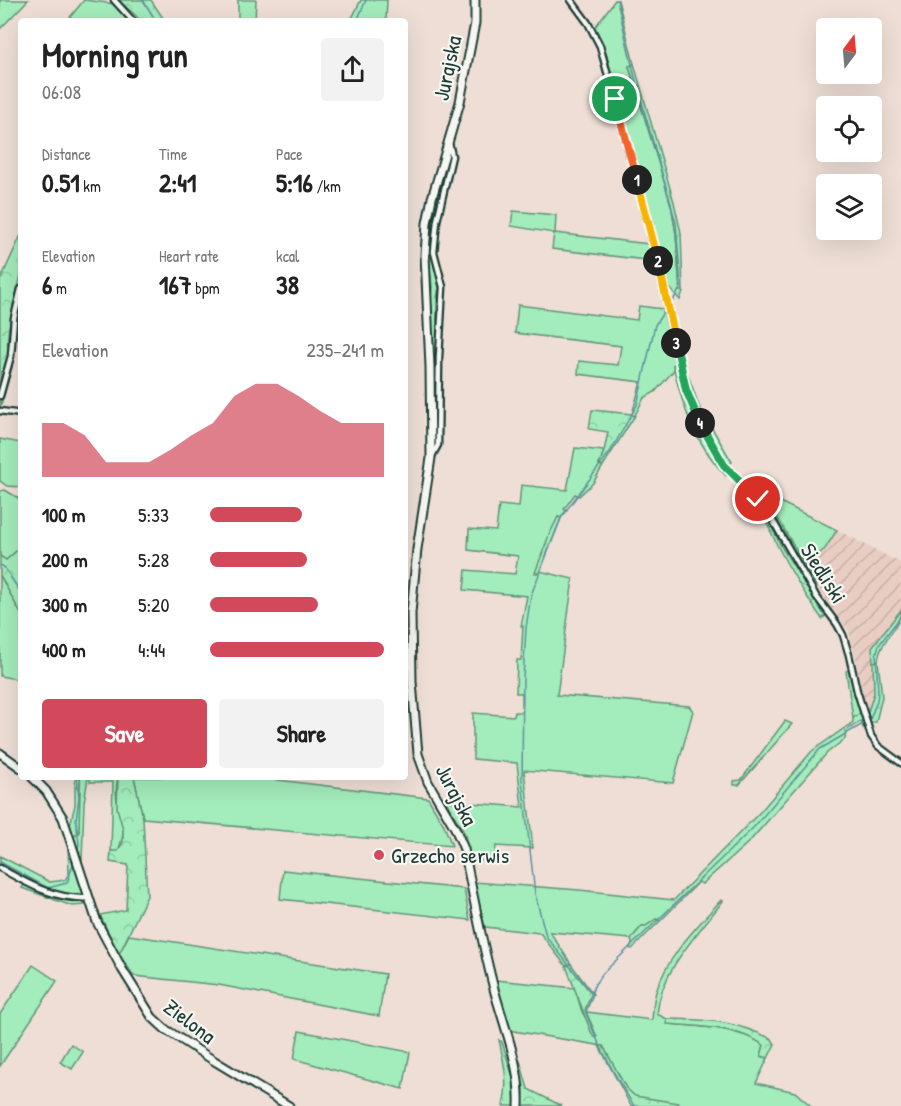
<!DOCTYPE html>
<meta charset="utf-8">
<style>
:root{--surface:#fff;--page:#f2f2f2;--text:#222;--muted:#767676;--accent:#d1495b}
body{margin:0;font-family:"Patrick Hand",sans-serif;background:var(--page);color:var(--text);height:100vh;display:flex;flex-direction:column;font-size:22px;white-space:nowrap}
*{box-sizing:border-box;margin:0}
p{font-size:20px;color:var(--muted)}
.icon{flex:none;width:33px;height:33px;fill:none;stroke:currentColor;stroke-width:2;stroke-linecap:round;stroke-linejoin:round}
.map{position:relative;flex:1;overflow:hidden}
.side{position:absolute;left:18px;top:18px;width:390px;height:762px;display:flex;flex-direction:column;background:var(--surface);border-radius:6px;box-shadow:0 6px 24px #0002}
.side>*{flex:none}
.needle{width:39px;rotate:16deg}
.tools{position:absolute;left:816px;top:18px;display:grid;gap:12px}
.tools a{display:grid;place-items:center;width:66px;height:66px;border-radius:6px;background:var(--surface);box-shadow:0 6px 24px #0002;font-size:30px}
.pin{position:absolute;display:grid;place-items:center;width:51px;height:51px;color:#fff;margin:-26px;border:3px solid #fff;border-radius:50%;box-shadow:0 2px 6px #0007}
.km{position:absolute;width:30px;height:30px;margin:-15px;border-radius:50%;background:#222;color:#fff;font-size:16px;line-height:30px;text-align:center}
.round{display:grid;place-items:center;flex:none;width:63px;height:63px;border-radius:6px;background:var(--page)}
.headline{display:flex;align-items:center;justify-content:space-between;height:102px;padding:0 24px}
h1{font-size:33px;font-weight:800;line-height:45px}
.stats{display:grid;grid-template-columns:repeat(3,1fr);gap:9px;height:102px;padding:6px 24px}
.stats div{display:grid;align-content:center}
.stats b{font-size:26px;font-weight:800}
.stats small{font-size:16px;font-weight:400}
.stats p{font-size:16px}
.chart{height:168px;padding:12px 24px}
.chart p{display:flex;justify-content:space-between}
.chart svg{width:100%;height:108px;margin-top:6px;fill:var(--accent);opacity:.7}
.primary-button{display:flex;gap:12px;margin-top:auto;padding:12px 24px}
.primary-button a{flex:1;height:69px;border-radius:6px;background:var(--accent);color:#fff;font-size:24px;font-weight:800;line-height:69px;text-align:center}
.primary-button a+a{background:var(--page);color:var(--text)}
ul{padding:0 24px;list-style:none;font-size:20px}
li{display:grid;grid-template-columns:96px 72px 1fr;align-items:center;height:45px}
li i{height:15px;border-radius:8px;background:var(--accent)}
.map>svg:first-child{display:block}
</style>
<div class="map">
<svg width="901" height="1106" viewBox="0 0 901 1106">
<defs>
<pattern id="industrial-furrows" width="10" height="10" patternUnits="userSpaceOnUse" patternTransform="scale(1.5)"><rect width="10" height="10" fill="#e9cdc2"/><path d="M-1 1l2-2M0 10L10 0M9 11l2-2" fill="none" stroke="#c7b1a7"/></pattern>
<pattern id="forest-crowns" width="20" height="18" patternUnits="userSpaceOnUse" patternTransform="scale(1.5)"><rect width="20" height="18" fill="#a3ecbb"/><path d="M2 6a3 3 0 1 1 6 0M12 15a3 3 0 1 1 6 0" fill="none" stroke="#8ccba1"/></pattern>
</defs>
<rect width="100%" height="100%" fill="#eeded6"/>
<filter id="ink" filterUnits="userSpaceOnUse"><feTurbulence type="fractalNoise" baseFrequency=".0167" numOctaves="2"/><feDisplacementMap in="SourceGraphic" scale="12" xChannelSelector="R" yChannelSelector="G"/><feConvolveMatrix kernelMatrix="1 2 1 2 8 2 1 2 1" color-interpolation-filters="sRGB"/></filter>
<g filter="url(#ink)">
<path fill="url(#industrial-furrows)" d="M837,530l64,33v47l-29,37 2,46 -6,20h-2l-11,-59 -7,-25 -20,-25 -24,-39 21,-16z"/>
<path fill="#a3ecbb" stroke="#619478" stroke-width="1.5" d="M0,0h28l-28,29z
M84,0l32,4 13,17h-62z
M238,0h18l-1,21h-17z
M361,0h26l-1,21h-81l46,-1z
M615,0h3l16,64 -5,3 42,137 5,30 4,56 3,1 -3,9 -10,-12 -3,1 -63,-244 -9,-18z
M513,211l43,4 -1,18 94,11 6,17 -103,-12 2,-16 -43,-7z
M518,305l119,15 2,-14 24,3 13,54 -3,2 1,5 -19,22 -11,6 -10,19 -2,-3 9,-32 -63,-8 1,-13 39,4 3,-19 -106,-13z
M0,439l21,4v44l-14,-1 -7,-5z
M575,448l29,3 -5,14 4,1 -10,17 -14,13 -4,-2 -11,15 3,2 -6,7 -3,-1 -20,56 2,-2 33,8 -16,116 132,11 4,5 -20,72 -149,-13 9,78 -37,-2 -2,15 -25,-1 -4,-26 -19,-33 76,6 -5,-44 -44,-4v-46l41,3 1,-4h7v-19h-6l1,-33h4l2,-34h-2l6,-30 -63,-6 2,-20 49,4 3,-18 -50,-6 1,-21 27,2 3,-26 20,2 2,-22 46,5z
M741,477l33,22 63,31 -12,19 -21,16 -39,-67 -11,-7 -14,-13z
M5,490l13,8h3v49l-15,13 -6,-4v-65z
M0,575l21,39v66l-21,-4z
M901,610c0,18 -21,29 -23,51l-5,1 -1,-15z
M860,713h8l-2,5 2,6 -5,4 -2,-7 -15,10 -1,8 -18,14 -77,88 -48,43 -3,-2 -39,39 -4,-2 -10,7h-4l-11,13 -81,-7 21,32 -5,2 -26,-33 -55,-6 -11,-45 105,8 95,10 87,-89 51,-60 41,-29v-4z
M785,721l7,3 -53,61h-5v-4l7,-1z
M80,777h8l-4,26 -2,57h-2l-7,-25 6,-2z
M90,777h28c-5,21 2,33 5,52 1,10 -3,14 -5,23l-7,-1 2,-69h-23z
M134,777h118l176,21 16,27 8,21 -309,-28z
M68,847l16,45 -6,5 -34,-7 -44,-23v-11l50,26 15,-2 4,-7z
M283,870l181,19 6,31 -190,-21z
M24,885l18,7 39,10 5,3 -14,1 -50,-18z
M721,900l2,1c-26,34 -62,69 -66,113l10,5 1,5c33,3 67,2 96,21l-3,11 7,2 -12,25 39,9 16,14h-134v-3l-42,-6 -9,-9 -23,-42 -95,-16 -12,-50 79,8 7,24 15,25 -11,-25 66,8c1,-9 1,-19 4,-28 11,-36 41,-65 65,-92z
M129,935l256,39 -6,42 -160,-31 -85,-9 -15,-22z
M33,965l24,16 -57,85v-52z
M299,1031l111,21 -7,37 -109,-30z
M71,1044l12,8 -11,17 -12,-7z"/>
<path fill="url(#forest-crowns)" stroke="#619478" stroke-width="1.5" d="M119,0h32l14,21h-25c-4,-8 -15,-13 -21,-21z
M634,64l40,138 7,31 2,58h-3l-4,-57 -5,-30 -42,-138z
M448,157l-14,67 -2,29 7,35 -2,9 -1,148 -3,3 -3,-137 2,-24 -5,-46 7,-42z
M21,235c0,13 2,27 0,39 -5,29 -21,64 -9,93l-12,41v-127z
M676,363l10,39 6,14 37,57 -3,3c-31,-33 -43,-67 -53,-111z
M688,375l11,31 33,56 -3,2c-19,-28 -38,-54 -43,-88z
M592,410l40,4 2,3 -31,49 -4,-1 5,-14 4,-19 -19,-3z
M754,491l11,7 6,8 46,81 -3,2 -45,-81z
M748,493l12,11 22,44 43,68 -3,3c-16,-23 -31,-47 -44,-72 -9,-19 -16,-37 -31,-52z
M558,517l3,1 -21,53 -2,2h-3l14,-38z
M21,547v67l-21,-39v-19l6,4z
M878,661l4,36 -6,25 -8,2 -2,-6 8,-25 -1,-31z
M849,670l11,43 -7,5 -7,-47z
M75,777h5l-1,56 -6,2 -3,-10 5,-20z
M118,777h16l9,41 4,78 -28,58 -19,-39 26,-5 2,-45 -18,-3 1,-11h7l5,-9v-13l-6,-21z
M656,919l4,2 -28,28 -3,-1 3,-4 -1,-5 11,-13h4z
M571,964l22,30 -7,18 11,25h-3l-3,-5 -25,-66z
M667,1019c44,1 65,1 105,20l3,5 -7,14 -7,-2 3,-11c-28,-19 -64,-18 -97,-21z
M499,1040l3,2 13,42 1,22h-13c6,-23 1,-43 -4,-66z
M599,1046h4l23,42 9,8 43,7 -1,3h-46z
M517,1061h3l8,28 34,17h-39l1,-19z"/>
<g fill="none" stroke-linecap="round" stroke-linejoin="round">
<path stroke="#5e90a1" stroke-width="1.5" d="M143,0l13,21
M617,0l19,82 40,141 5,64 -9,15
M357,21l9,-21
M0,565l4,2 17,26
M869,722l8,-21 1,-8 -2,-39 3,-9 22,-29
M77,854l2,-10 -3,-24 3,-23 -2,-20
M0,862l48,26 19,-5 7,-22
M591,993l-45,-57 -11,-42 -13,-114 1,-101 3,-51 5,-33 31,-79 48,-64 27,-47 18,-80 9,-14
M634,1106c-19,-30 -37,-62 -49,-96l10,-26 8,-11 151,-146 66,-78 41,-24"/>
<defs>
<path id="street" d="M114,0l19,21
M571,0l17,23 12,23 51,187 35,157 14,34 24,41 34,34 11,15 47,82 21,28 6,11 6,20 8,36 14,45 7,10 23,17
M0,396l11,-40 3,-38 7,-29
M0,411l21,3
M432,456l6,-11 1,-88 4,-70 -9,-35 3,-31 15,-65 -3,-13
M0,868c28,16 55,32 89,30"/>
<path id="secondary" d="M475,0v23l-15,79 -28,96 -5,25 -2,32 5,112 1,91 -14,91 -6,64 1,69 6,72 10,28 27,46 9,21c9,47 18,94 30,140 10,38 27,77 25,117
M0,753l21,15
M32,777l14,14 17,27 34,104 25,47 30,48 13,12 48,31 76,46"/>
</defs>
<use href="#street" stroke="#1f3d34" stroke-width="9"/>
<use href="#secondary" stroke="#1f3d34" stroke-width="11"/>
<use href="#street" stroke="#f6f6f2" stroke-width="4.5"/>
<use href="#secondary" stroke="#f6f6f2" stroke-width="7"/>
</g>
</g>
<g fill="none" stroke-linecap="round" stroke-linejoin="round" filter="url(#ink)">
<defs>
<path id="split-1" d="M615,99l22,81"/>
<path id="split-2" d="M637,180l21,81"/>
<path id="split-3" d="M658,261l18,82"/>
<path id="split-4" d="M676,343l10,47 14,33"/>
<path id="split-5" d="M700,423l24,42 34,34"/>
</defs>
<use href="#split-1" stroke="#fff" stroke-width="12"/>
<use href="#split-2" stroke="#fff" stroke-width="12"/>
<use href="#split-3" stroke="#fff" stroke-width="12"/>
<use href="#split-4" stroke="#fff" stroke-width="12"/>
<use href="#split-5" stroke="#fff" stroke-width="12"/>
<use href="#split-1" stroke="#f0652b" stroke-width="8"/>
<use href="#split-2" stroke="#f5b400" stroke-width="8"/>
<use href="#split-3" stroke="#f5b400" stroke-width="8"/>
<use href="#split-4" stroke="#22a559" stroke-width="8"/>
<use href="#split-5" stroke="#22a559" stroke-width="8"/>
</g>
<circle fill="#d1495b" stroke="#f6f6f2" stroke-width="2" cx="379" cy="855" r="6"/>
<g text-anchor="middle" stroke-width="4.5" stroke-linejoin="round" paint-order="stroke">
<g font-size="22" fill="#1f3d34" stroke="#f6f6f2">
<text transform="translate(447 68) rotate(-78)" y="8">Jurajska</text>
<text transform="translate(824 573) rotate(58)" y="8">Siedliski</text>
<text transform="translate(457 795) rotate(63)" y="8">Jurajska</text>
<text transform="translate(190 1021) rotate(37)" y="8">Zielona</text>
</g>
<g font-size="22" fill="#1f3d34" stroke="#f6f6f2" text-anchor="start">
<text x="391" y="863">Grzecho serwis</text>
</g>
</g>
</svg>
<div class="tools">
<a><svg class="needle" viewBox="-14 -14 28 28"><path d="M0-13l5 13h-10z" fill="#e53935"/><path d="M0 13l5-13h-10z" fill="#767676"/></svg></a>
<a><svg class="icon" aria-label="locate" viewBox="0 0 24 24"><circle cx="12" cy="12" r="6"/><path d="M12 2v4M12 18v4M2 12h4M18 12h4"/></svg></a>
<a><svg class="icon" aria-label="layers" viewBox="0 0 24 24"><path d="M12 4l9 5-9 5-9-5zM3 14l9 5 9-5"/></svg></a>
</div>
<div class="pin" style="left:615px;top:99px;background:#1e9e55"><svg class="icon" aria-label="arrive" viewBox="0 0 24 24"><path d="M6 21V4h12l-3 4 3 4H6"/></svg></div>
<div class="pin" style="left:758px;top:499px;background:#d93025"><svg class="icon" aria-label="check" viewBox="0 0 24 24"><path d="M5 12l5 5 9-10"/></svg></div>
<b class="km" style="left:637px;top:180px">1</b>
<b class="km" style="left:658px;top:261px">2</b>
<b class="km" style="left:676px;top:343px">3</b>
<b class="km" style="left:700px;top:423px">4</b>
<section class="side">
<div class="headline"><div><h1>Morning run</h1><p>06:08</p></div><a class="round"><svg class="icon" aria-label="share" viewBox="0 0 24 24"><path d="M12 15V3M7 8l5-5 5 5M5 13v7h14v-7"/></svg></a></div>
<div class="stats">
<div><p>Distance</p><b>0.51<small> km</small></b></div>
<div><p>Time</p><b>2:41</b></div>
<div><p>Pace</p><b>5:16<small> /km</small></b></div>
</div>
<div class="stats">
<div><p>Elevation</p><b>6<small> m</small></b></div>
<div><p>Heart rate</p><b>167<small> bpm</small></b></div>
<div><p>kcal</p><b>38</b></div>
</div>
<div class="chart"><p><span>Elevation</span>235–241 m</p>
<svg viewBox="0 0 160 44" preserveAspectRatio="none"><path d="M0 44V22L10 22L20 27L30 38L40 38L50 38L60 33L70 27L80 22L90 11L100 6L110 6L120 11L130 17L140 22L150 22L160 22V44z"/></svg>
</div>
<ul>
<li><b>100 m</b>5:33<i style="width:53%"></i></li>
<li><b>200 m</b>5:28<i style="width:56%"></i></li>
<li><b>300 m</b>5:20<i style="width:62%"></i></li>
<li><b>400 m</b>4:44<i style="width:100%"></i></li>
</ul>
<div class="primary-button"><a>Save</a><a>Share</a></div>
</section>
</div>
